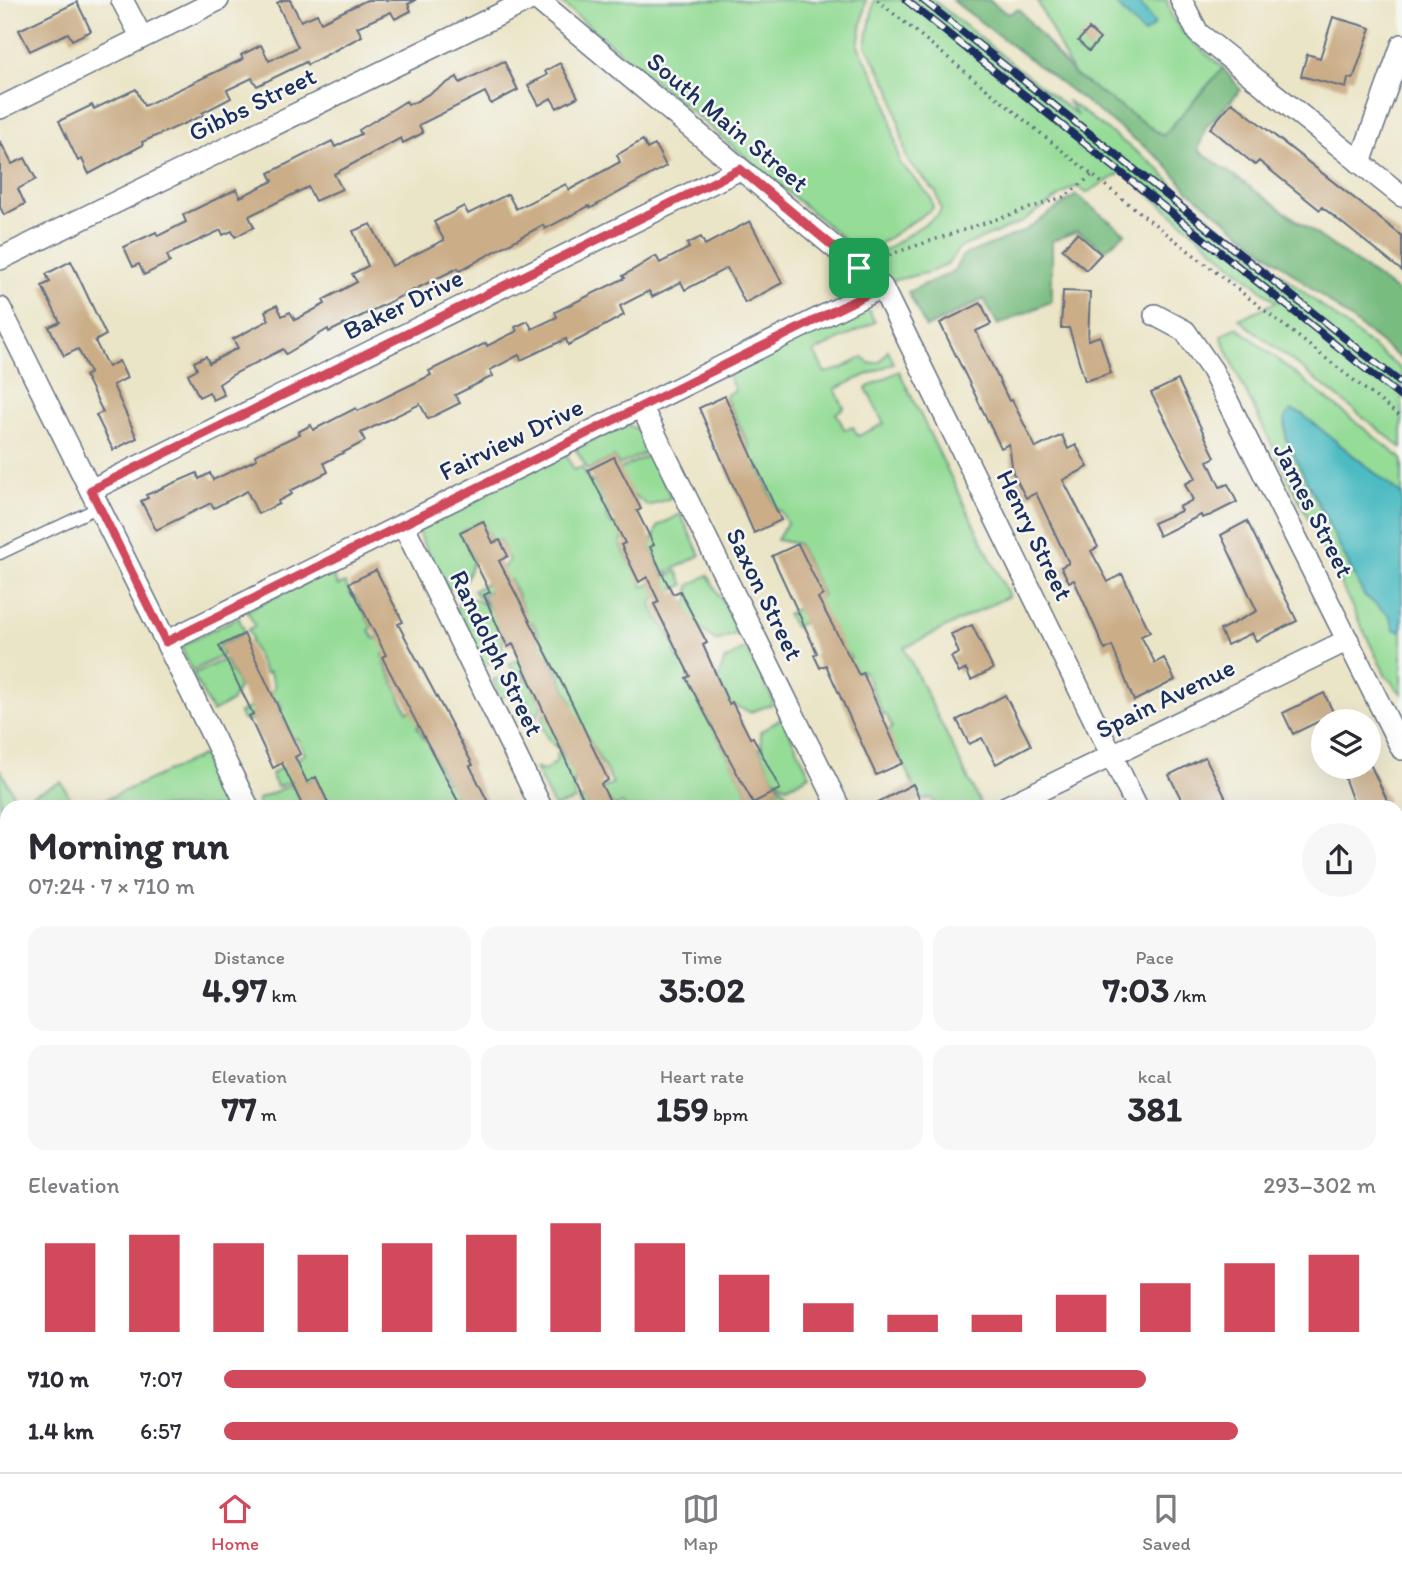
<!DOCTYPE html>
<meta charset="utf-8">
<style>
:root{--surface:#fff;--page:#f7f7f7;--text:#2b2b33;--muted:#7c7c81;--line:#e1e1e2;--accent:#d1495b}
body{margin:0;font-family:Itim,sans-serif;background:var(--page);color:var(--text);height:100vh;display:flex;flex-direction:column;font-size:26px;white-space:nowrap}
*{box-sizing:border-box;margin:0}
p{font-size:23px;color:var(--muted)}
.icon{flex:none;width:38px;height:38px;fill:none;stroke:currentColor;stroke-width:2;stroke-linecap:round;stroke-linejoin:round}
.map{position:relative;flex:1;overflow:hidden}
.details{position:absolute;left:0px;top:800px;width:1404px;height:674px;display:flex;flex-direction:column;background:var(--surface);border-radius:21px 21px 0 0;box-shadow:0 7px 28px #0002}
.details>*{flex:none}
.controls{position:absolute;left:1311px;top:709px;display:grid;gap:14px}
.controls a{display:grid;place-items:center;width:70px;height:70px;border-radius:50%;background:var(--surface);box-shadow:0 7px 28px #0002;font-size:35px}
.pin{position:absolute;display:grid;place-items:center;width:60px;height:60px;color:#fff;margin:-30px;border-radius:14px;box-shadow:0 4px 10px #0006}
.round{display:grid;place-items:center;flex:none;width:74px;height:74px;border-radius:37px;background:var(--page)}
.summary{display:flex;align-items:center;justify-content:space-between;height:119px;padding:0 28px}
h1{font-size:38px;font-weight:800;line-height:52px}
.stats{display:grid;grid-template-columns:repeat(3,1fr);gap:10px;height:119px;padding:7px 28px}
.stats div{display:grid;align-content:center;border-radius:18px;background:var(--page);text-align:center}
.stats b{font-size:35px;font-weight:800}
.stats small{font-size:19px;font-weight:400}
.stats p{font-size:19px}
.chart{height:196px;padding:14px 28px}
.chart p{display:flex;justify-content:space-between}
.chart svg{width:100%;height:126px;margin-top:7px;stroke:var(--accent);stroke-width:6}
ul{padding:0 28px;list-style:none;font-size:23px}
li{display:grid;grid-template-columns:112px 84px 1fr;align-items:center;height:52px}
li i{height:18px;border-radius:9px;background:var(--accent)}
.menu{display:flex;justify-content:space-around;align-items:center;height:98px;border-top:2px solid var(--line);background:var(--surface);font-size:19px;color:var(--muted)}
.menu a{display:grid;justify-items:center;gap:4px}
.menu .active{color:var(--accent)}
.map>svg:first-child{display:block}
</style>
<div class="map">
<svg width="1402" height="1472" viewBox="0 0 1402 1472">
<rect width="100%" height="100%" fill="#f6f6f2"/>
<filter id="ink" filterUnits="userSpaceOnUse"><feTurbulence type="fractalNoise" baseFrequency=".0143" numOctaves="2"/><feDisplacementMap in="SourceGraphic" scale="14" xChannelSelector="R" yChannelSelector="G"/><feConvolveMatrix kernelMatrix="1 2 1 2 8 2 1 2 1" color-interpolation-filters="sRGB"/></filter>
<filter id="wash" filterUnits="userSpaceOnUse"><feTurbulence type="fractalNoise" baseFrequency=".00686" numOctaves="4" result="noise"/><feDisplacementMap in="SourceGraphic" scale="28" xChannelSelector="R" yChannelSelector="G"/><feGaussianBlur stdDeviation="1.57" result="paint"/><feColorMatrix in="noise" values="0 0 0 0 0 0 0 0 0 0 0 0 0 0 0 0 0 1.4 0 .05"/><feComposite in="paint" operator="in"/></filter>
<g filter="url(#wash)">
<rect width="100%" height="100%" fill="#ebe5c7"/>
<path fill="#95dc97" stroke="#58867a" stroke-width="2" d="M558,0h308l-8,46 27,49 15,68 30,33 3,12 -70,47z
M874,0h59l145,116 -11,-16 91,68 27,30 217,172v78l-163,-129 37,-17 -153,-130 -37,21 -8,-6 -6,1 -52,35 -61,25 -11,16 -18,8 -39,9 -27,-17 74,-49 3,-6 -5,-17 -29,-32 -15,-68 -26,-47z
M1037,0h130c3,29 35,49 56,68l-60,68 -90,-62z
M863,307h4l8,15 -61,30 11,21 16,-4 22,-12 7,7 10,-2 8,-12 6,13 -59,26 9,19 -8,5 9,17 8,-3 5,9 26,-12 -18,-36 33,-17 110,225 -105,52 77,157 -3,2h-42l-4,-9 -12,2 -24,-52 -15,-6 11,-15 -6,-13 -3,1 -18,-44 -25,1 3,-10 8,-4 -34,-42 -23,11 -7,-13 36,-19 -25,-51 -21,-4 10,-17 -7,-13 -3,1 -17,-42 -15,-5 5,-17 -25,-51 10,-6 -8,-17z
M1237,327l165,132v36l-100,-81 -17,3 1,22 78,156 26,21 9,14 3,-1v65l-16,-18 -146,-296 -19,-44z
M627,424l12,7 10,20 -30,14 -5,-8 -26,13 -13,-22z
M566,454l8,16 8,-3 8,15 4,-1 17,33 -5,2 5,8 15,6 -6,15 24,42 33,-16 7,14 -31,15 -2,6 26,43 -3,2 4,8 18,4 -10,15 63,117 -3,1 5,9 11,2h-137l-2,-4 -10,4 -2,-4 -9,4h-21l-2,-6 34,-18 -30,-54 -26,12 4,10c-15,-10 -22,-23 -17,-41l3,8 26,-13 -24,-50 -25,12 4,10 -15,-7 -4,-6 22,-13 8,-17 -7,-12 -3,1 -18,-43 -29,15 5,10 -14,-14 22,-13 14,-18 -9,-20 -7,3 -11,-22 -21,11 13,28 -8,19 -19,11 -27,-53 -1,-9 8,-1 4,-10z
M651,454l20,44 -23,8 -14,-11 -3,1 -12,-23 1,-4z
M678,515h3l19,40 -37,20 -13,-28 8,-21z
M331,571l7,15 7,-3 7,13 3,-1 17,33 -3,2 5,8 18,3 -10,16 25,55 10,-5 10,3 -10,17 7,12 2,-1 19,43 14,5 -9,15 3,6h-123l-15,-29 -8,4 -3,-5 -27,10 -6,-13 34,-20 -8,-16 -4,2 -14,-30 3,-3 -4,-7 -29,16 3,5 -9,-1 -4,-7 30,-15 6,-12 -6,-14 -4,1 -15,-32 2,-2 -4,-9 7,-4 -8,-16z
M708,575l30,55v3l-22,8 -16,-13 -4,2 -10,-27 3,-2v-15z
M475,599l16,10 12,28 -1,17 -14,10 -6,-2 -27,-53 4,-5z
M238,617l7,15 -26,13 4,10 -31,16 -11,-25z
M744,649l4,1 25,50 -2,5 -21,7 -22,-9 -10,-22 6,-20z
M225,659l14,27 -8,16 -19,10 -19,-38z
M512,673l18,8 11,24 -3,12 -12,-18 -12,-7 -14,6 -7,-18z
M782,718l28,57 -23,12 -14,-10 -14,-29 3,-1 -2,-15z
M219,748l29,59h-159z
M557,753h5l16,24 -4,2 1,21 -21,7 -19,-39 9,3 12,-9z
M0,769l17,32 44,-19 15,25h-69v659h568l3,6h-578z
M775,780l14,16 -18,10 -18,-3 26,-13z
M293,784l10,23h-45v-8z
M1181,1467h96l-13,5h-80z"/>
<path fill="#78bc80" stroke="#4a766f" stroke-width="2" d="M952,0h37l19,14 11,-5 54,65 90,62 60,-68 18,22 -35,37 -8,23 204,145v65l-213,-169 -26,-30z
M1076,195l49,38 -20,17 -28,-19 -25,10v60l-54,24 -14,-26 -58,29 -18,-36 46,-21 8,-15 62,-25z"/>
<path fill="#4dbcc2" stroke="#347690" stroke-width="2" d="M1112,0h25l18,24 -11,10z
M1292,410l10,4 100,81v134l-3,2 -5,-2 -4,-13 -26,-21 -78,-156 -1,-22z
M0,902l7,7v304l-7,4z"/>
<g id="blocks">
<path fill="#cbad88" d="M283,0h7l11,21 16,-7 4,8 46,-22h49l-8,4 3,7 -16,8 -4,-7 -34,15 5,9 -55,29 -1,-3 -49,24 -5,-8 -25,12 4,8 -29,15 2,2 -62,27 1,3 -54,29 -7,-15 -4,2 -19,-40 33,-16 2,4 42,-20 8,17 99,-47 -2,-4 20,-10 8,16 29,-14 -21,-44z
M77,2l14,29 -19,9 -4,-7 -38,18 -11,-21z
M1333,17l38,11 -18,51 -5,-1 -2,10 -45,-12 6,-22 13,4z
M1089,29l11,10 -11,12 -11,-10z
M504,61l14,29 -27,14 -6,-12 -66,33 4,8 -20,10 -2,-5 -67,36 8,15 -27,12 -7,-14 -59,29 5,11 -19,10 -3,-6 -9,4 -2,-5 -54,25 3,7 -26,13 -5,-11 -6,3 -9,-20 32,-15 2,4 28,-14 -3,-7 54,-26 3,8 33,-16 -4,-8 63,-32 3,6 26,-13 -2,-4 47,-29 2,3 7,-2 42,-25 3,6z
M560,63l18,34 -21,11 -6,-10 -12,7 -11,-20 19,-10 -2,-4z
M1232,102l170,134v35l-80,-64 -2,3 -61,-49 -4,4 -45,-37z
M643,140l4,9 8,-4 11,21 -75,42 -2,-2 -44,23 -2,-4 -84,46 -1,-3 -129,64 -1,-3 -42,25 -3,-5 -51,26 -13,9 5,11 -11,5 -4,-8 -10,5 -11,-23 9,-5 -3,-7 12,-6 3,7 29,-15 -5,-9 36,-19 -4,-9 12,-6 5,11 8,-4 5,8 30,-16 -2,-4 34,-18 -5,-8 16,-8 -15,-35 18,-7 21,42 52,-26 -10,-18 30,-16 4,8 40,-20 8,15 50,-25 3,6 51,-28 -3,-7z
M0,141l12,23 13,-6 11,21 -18,10 7,15 -21,11 -4,-8z
M750,221l32,62 -37,20 -18,-35 -42,22 -4,-8 -29,15 -3,-6 -29,15 4,9 -42,23 -14,7 -2,-6 -45,21 -2,-5 -29,15 3,6 -38,19 5,8 -32,16 -8,-15 -59,29 4,8 -41,22 4,9 -38,19 2,3 -14,7 1,3 -21,10 -11,-23 -33,17 -3,-5 -55,27 -15,-29 7,-3 -2,-3 51,-22 2,6 11,-6 3,7 44,-21 -2,-4 45,-21 -2,-2 13,-7 2,5 43,-22 2,3 42,-21 31,-15 -2,-4 57,-28 1,3 30,-15 -2,-4 13,-6 4,8 25,-12 -2,-5 70,-34 -2,-2 33,-20 4,7 29,-15 -2,-4 14,-7 4,8z
M1077,233l24,21 -15,16 -24,-21z
M71,261l35,74 -11,6 13,26 11,-6 8,17 -14,7 24,53 -24,12 -17,-35 7,-3 -18,-36 5,-3 -12,-24 -14,7 -15,-29 11,-5 -18,-36 8,-4 -4,-8z
M1063,291l27,1 -2,48 12,-4 11,37 -26,8 -16,-53h-8z
M981,303l10,21 -15,7 33,70 3,-1 24,48 26,-13 6,14 8,-4 12,22 -25,13 35,67 -7,4 17,31 14,-8 28,58 -9,4 14,27 9,-5 11,22 -41,21 -22,-55 -7,4 -31,-70 -5,2 -8,-15 8,-4 -33,-70 -10,5 -13,-25 -4,-29 -8,4 -61,-125z
M1178,380l37,77 -7,4 12,26 8,-3 9,18 -26,13 -9,3 -1,-3 -42,21 -6,-13 28,-12 -2,-4 14,-7 -8,-16 11,-6 -45,-85z
M725,396l56,124 -27,13 -55,-125z
M614,457l27,52 -4,2 17,34 -4,2 13,28 10,19 7,-3 27,52 -4,2 26,59 3,-2 18,36 3,-1 27,52 -27,14 -67,-125 4,-2 -36,-72 5,-2 -12,-25 -8,5 -18,-37 4,-2 -37,-73z
M483,521l10,22 7,-3 8,16 -9,5 74,144 35,75 -7,4 12,23h-26l-74,-163 -5,3 -8,-15 -16,-37 6,-3 -30,-60z
M1247,521l50,100 -41,20 -4,-8 -25,12 -7,-15 37,-19 -36,-76z
M798,544l25,51 -5,3 41,77 4,-2 40,90 -27,12 -50,-110 -6,3 -6,-13 3,-2 -45,-97z
M376,570l27,52 -5,2 75,141 -3,1 18,36 -9,5h-18l-79,-150 4,-2 -37,-72z
M972,625l21,44 -22,11 -5,-11 -7,4 -8,-16 8,-4 -8,-19z
M244,634l56,120 -5,3 12,25 9,-5 14,30h-27l-21,-44 -9,5 -24,-52 4,-2 -34,-68z
M1324,693l10,21 -41,20 -10,-21z
M1005,695l26,50 -35,19 -14,-26 -13,6 -12,-24z
M1205,757l11,21 14,29h-45l-16,-32z
M1340,766h31l17,36 -11,5h-22z
M913,784l7,16 -14,7h-37z"/>
</g>
</g>
<g filter="url(#ink)">
<use href="#blocks" fill-opacity="0" stroke="#646f83" stroke-width="2"/>
<g fill="none" stroke-linecap="round" stroke-linejoin="round">
<defs>
<path id="lane" d="M0,554l99,-47
M0,1278l7,-3"/>
<path id="street" d="M122,0l19,36
M538,0l344,287 255,520
M1181,0l17,33 204,163
M0,108l218,-108
M1360,163l42,-118
M0,259l529,-259
M0,308l248,499
M1155,315l30,16 27,39 190,379
M641,406l198,401
M91,490l649,-321
M403,524l138,283
M166,642l716,-355
M1006,807l342,-167
M1396,1206l6,-3
M1396,1331l6,11
M575,1466l3,6
M1169,1466l3,6
M849,1472l11,-6"/>
</defs>
<use href="#lane" stroke="#646f83" stroke-width="13"/>
<use href="#street" stroke="#646f83" stroke-width="24"/>
<path stroke="#646f83" stroke-width="3.5" stroke-dasharray="2 5" stroke-linecap="butt" d="M877,0l215,175 310,243
M876,259l190,-63 26,-21"/>
<use href="#lane" stroke="#fff" stroke-width="10"/>
<use href="#street" stroke="#fff" stroke-width="21"/>
<defs>
<path id="rail" d="M906,0l496,398
M923,0l479,384"/>
</defs>
<use href="#rail" stroke="#1b2f5e" stroke-width="8"/>
<use href="#rail" stroke="#f6f6f2" stroke-width="5" stroke-dasharray="16" stroke-linecap="butt"/>
</g>
</g>
<g fill="none" stroke-linecap="round" stroke-linejoin="round" filter="url(#ink)">
<defs>
<path id="route" d="M740,169l142,118 -716,355 -75,-152z"/>
</defs>
<use href="#route" stroke="#fff" stroke-width="14"/>
<use href="#route" stroke="#d1495b" stroke-width="9"/>
</g>
<g text-anchor="middle" stroke-width="5" stroke-linejoin="round" paint-order="stroke">
<g font-size="26" fill="#1b2f5e" stroke="#f6f6f2">
<text transform="translate(252 104) rotate(-26)" y="9">Gibbs Street</text>
<text transform="translate(728 122) rotate(40)" y="9">South Main Street</text>
<text transform="translate(403 304) rotate(-26)" y="9">Baker Drive</text>
<text transform="translate(511 439) rotate(-26)" y="9">Fairview Drive</text>
<text transform="translate(1314 510) rotate(63)" y="9">James Street</text>
<text transform="translate(1035 535) rotate(64)" y="9">Henry Street</text>
<text transform="translate(765 594) rotate(64)" y="9">Saxon Street</text>
<text transform="translate(497 653) rotate(64)" y="9">Randolph Street</text>
<text transform="translate(1165 698) rotate(-26)" y="9">Spain Avenue</text>
</g>
</g>
</svg>
<div class="controls">
<a><svg class="icon" aria-label="layers" viewBox="0 0 24 24"><path d="M12 4l9 5-9 5-9-5zM3 14l9 5 9-5"/></svg></a>
</div>
<div class="pin" style="left:859px;top:268px;background:#1e9e55"><svg class="icon" aria-label="arrive" viewBox="0 0 24 24"><path d="M6 21V4h12l-3 4 3 4H6"/></svg></div>
<section class="details">
<div class="summary"><div><h1>Morning run</h1><p>07:24 · 7 × 710 m</p></div><a class="round"><svg class="icon" aria-label="share" viewBox="0 0 24 24"><path d="M12 15V3M7 8l5-5 5 5M5 13v7h14v-7"/></svg></a></div>
<div class="stats">
<div><p>Distance</p><b>4.97<small> km</small></b></div>
<div><p>Time</p><b>35:02</b></div>
<div><p>Pace</p><b>7:03<small> /km</small></b></div>
</div>
<div class="stats">
<div><p>Elevation</p><b>77<small> m</small></b></div>
<div><p>Heart rate</p><b>159<small> bpm</small></b></div>
<div><p>kcal</p><b>381</b></div>
</div>
<div class="chart"><p><span>Elevation</span>293–302 m</p>
<svg viewBox="0 0 160 44" preserveAspectRatio="none"><path d="M5 44V13M15 44V10M25 44V13M35 44V17M45 44V13M55 44V10M65 44V6M75 44V13M85 44V24M95 44V34M105 44V38M115 44V38M125 44V31M135 44V27M145 44V20M155 44V17"/></svg>
</div>
<ul>
<li><b>710 m</b>7:07<i style="width:80%"></i></li>
<li><b>1.4 km</b>6:57<i style="width:88%"></i></li>
</ul>
</section>
</div>
<nav class="menu">
<a class="active"><svg class="icon" aria-label="home" viewBox="0 0 24 24"><path d="M3 11l9-7 9 7M6 9v11h12V9"/></svg>Home</a>
<a><svg class="icon" aria-label="map" viewBox="0 0 24 24"><path d="M3 6l6-2 6 2 6-2v14l-6 2-6-2-6 2zM9 4v14M15 6v14"/></svg>Map</a>
<a><svg class="icon" aria-label="saved" viewBox="0 0 24 24"><path d="M7 4h10v16l-5-4-5 4z"/></svg>Saved</a>
</nav>
